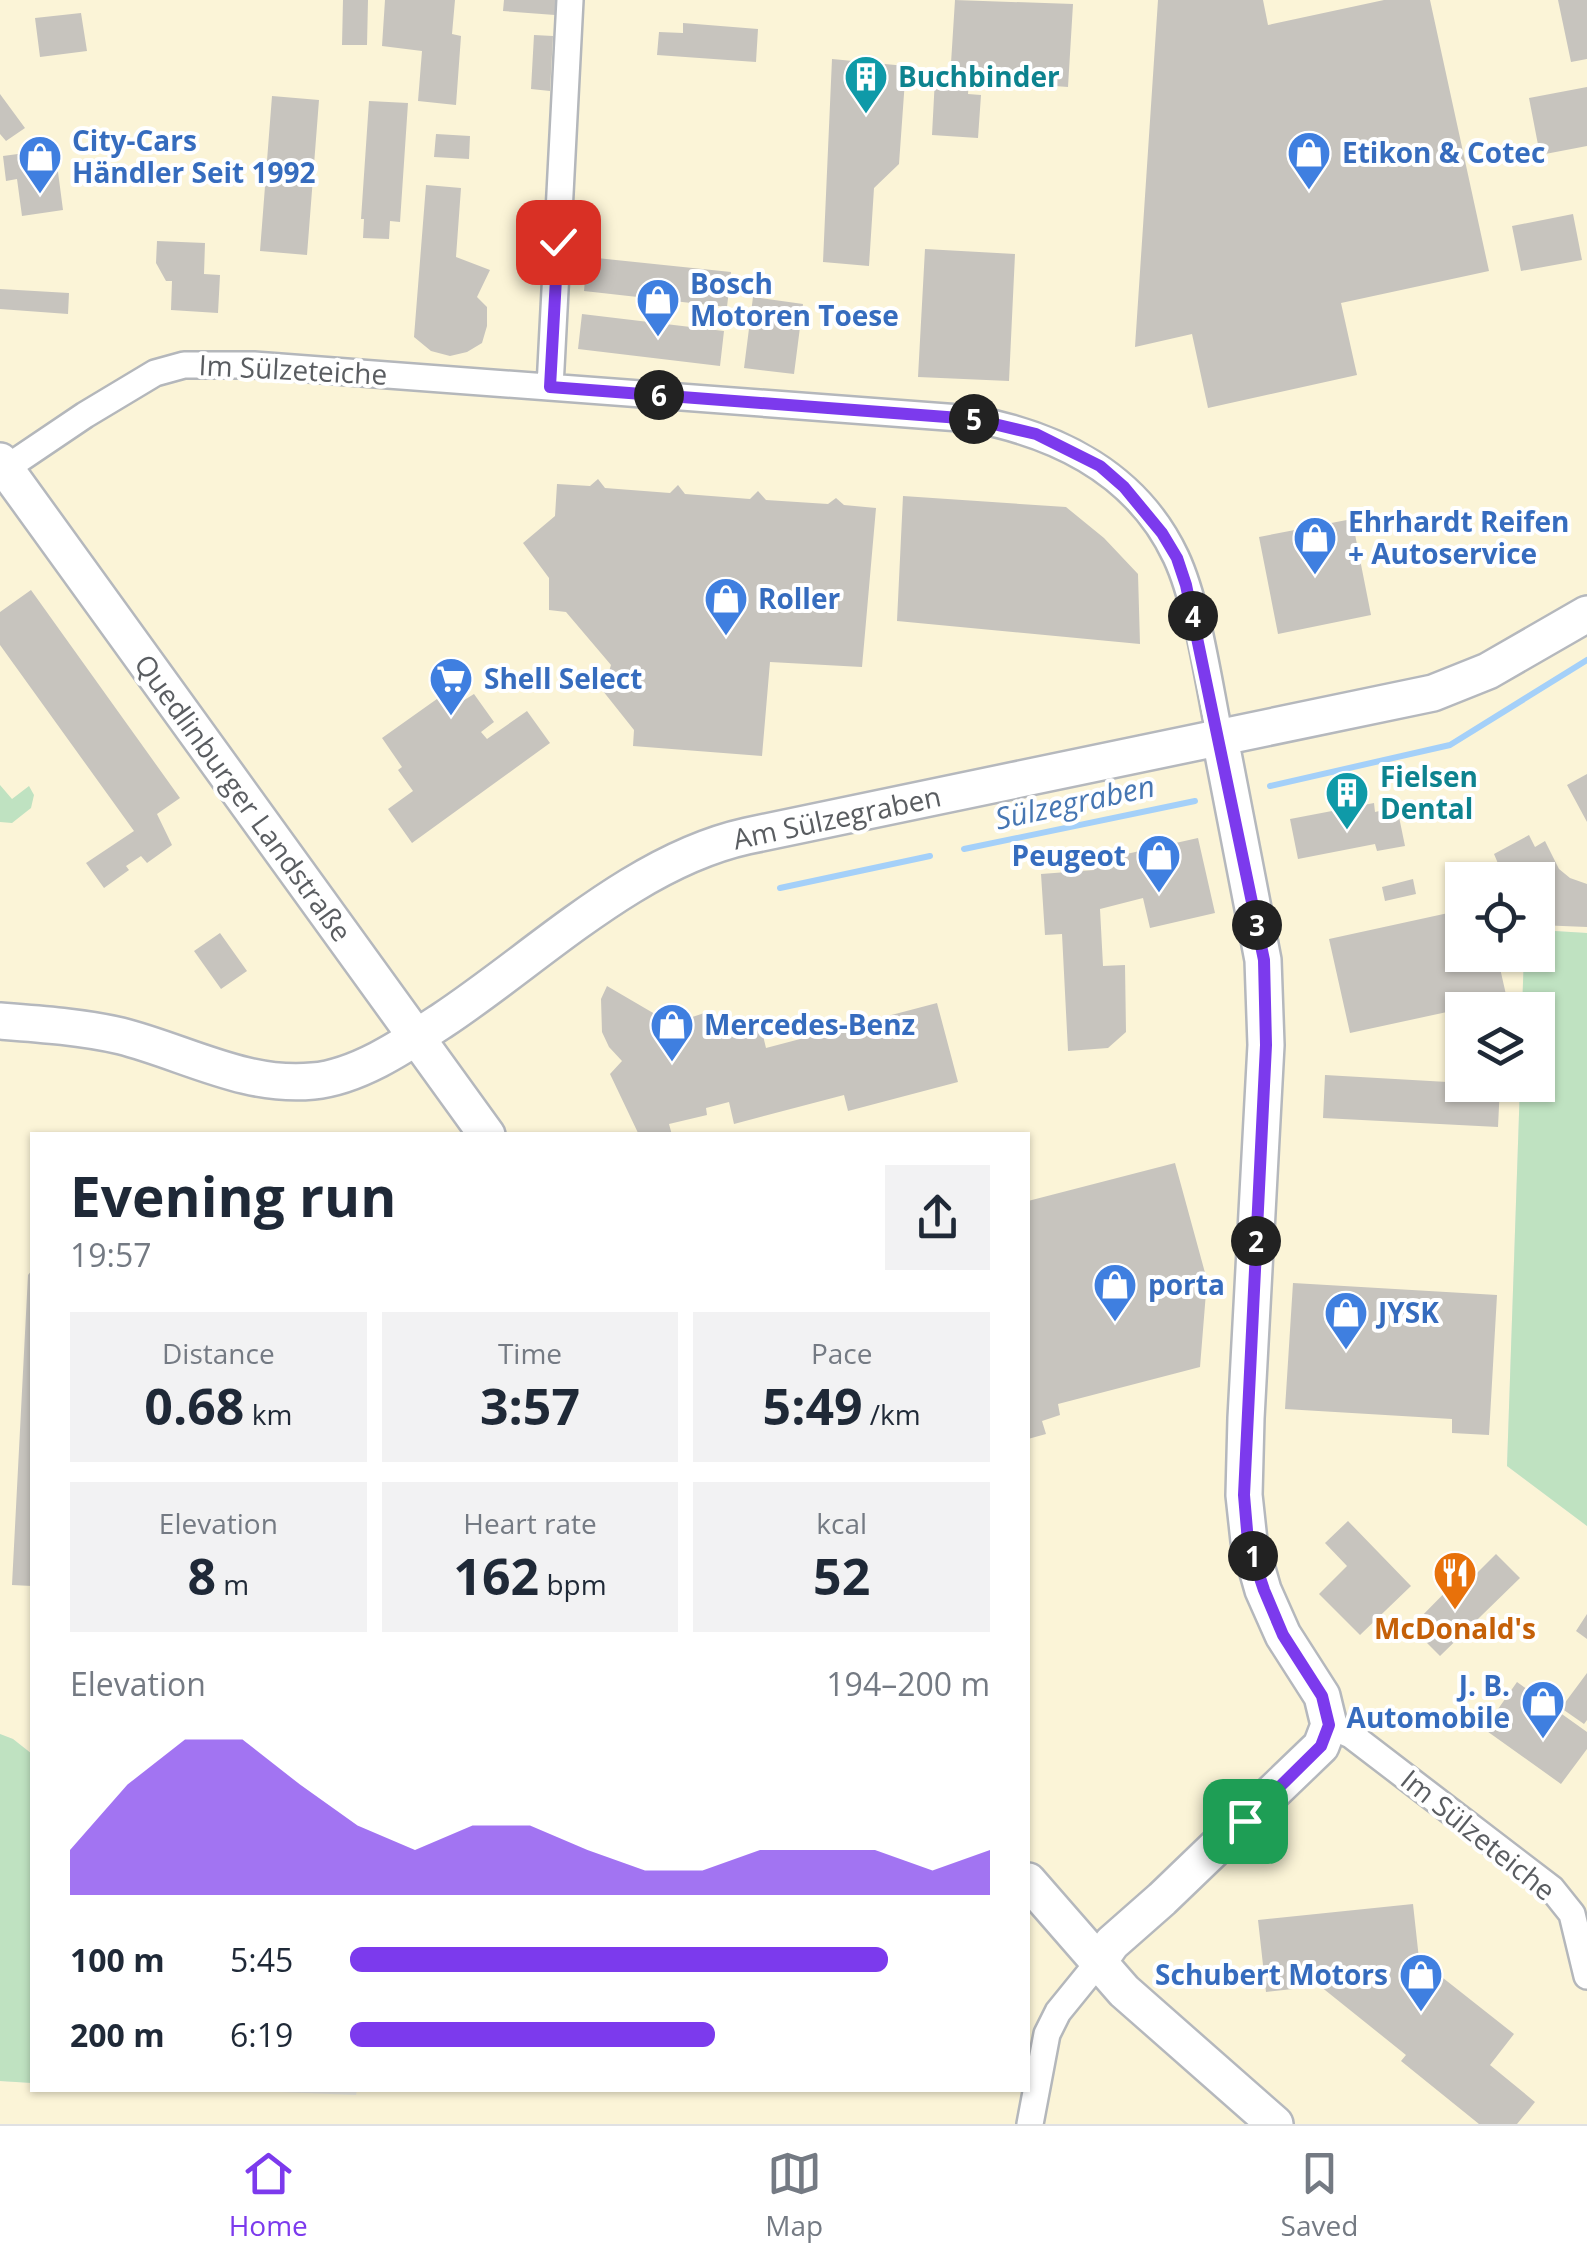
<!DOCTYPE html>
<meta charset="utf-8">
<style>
:root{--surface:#fff;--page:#f2f2f3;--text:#1f2937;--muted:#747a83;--line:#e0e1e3;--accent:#7c3aed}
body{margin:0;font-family:"Open Sans",sans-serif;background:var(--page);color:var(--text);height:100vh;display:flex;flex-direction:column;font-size:38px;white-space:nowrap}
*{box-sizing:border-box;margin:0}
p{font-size:32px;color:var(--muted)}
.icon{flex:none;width:55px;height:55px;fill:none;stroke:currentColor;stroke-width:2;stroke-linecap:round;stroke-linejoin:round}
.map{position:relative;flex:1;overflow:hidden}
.drawer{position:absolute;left:30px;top:1132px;width:1000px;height:960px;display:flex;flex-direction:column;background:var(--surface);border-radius:0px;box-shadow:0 2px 8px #0004}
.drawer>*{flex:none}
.tools{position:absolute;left:1445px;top:862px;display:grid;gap:20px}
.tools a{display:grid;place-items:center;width:110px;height:110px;border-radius:0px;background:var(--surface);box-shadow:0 2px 8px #0004;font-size:50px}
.pin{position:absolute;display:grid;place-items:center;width:85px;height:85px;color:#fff;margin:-42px;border-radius:20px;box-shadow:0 5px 15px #0006}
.km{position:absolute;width:50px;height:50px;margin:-25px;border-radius:50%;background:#222;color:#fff;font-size:28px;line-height:50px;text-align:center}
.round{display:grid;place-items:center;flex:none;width:105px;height:105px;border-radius:0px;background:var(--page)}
.head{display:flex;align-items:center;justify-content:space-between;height:170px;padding:0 40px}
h1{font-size:55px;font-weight:700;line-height:75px}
.metrics{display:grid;grid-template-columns:repeat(3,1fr);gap:15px;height:170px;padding:10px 40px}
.metrics div{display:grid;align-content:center;border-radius:0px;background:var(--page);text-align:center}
.metrics b{font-size:50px;font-weight:700}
.metrics small{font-size:28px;font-weight:400}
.metrics p{font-size:28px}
.chart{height:280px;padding:20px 40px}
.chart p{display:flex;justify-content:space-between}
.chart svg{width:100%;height:180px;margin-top:10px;fill:var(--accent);opacity:.7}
ul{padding:0 40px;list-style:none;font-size:32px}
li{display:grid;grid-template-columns:160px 120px 1fr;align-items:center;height:75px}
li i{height:25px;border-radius:12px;background:var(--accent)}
.tabs{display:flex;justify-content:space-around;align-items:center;height:140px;border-top:2px solid var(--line);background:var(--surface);font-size:28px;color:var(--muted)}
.tabs a{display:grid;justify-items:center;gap:5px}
.tabs .selected{color:var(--accent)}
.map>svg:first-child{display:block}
</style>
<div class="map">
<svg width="1587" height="2124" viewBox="0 0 1587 2124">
<rect width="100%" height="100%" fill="#eceae1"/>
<path fill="#fbf4d7" d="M0,0h1587v933l-49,-3v-50h-76v75h62l-2,55h-60v75h58l-13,381 80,60v598h-1587v-43l32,2v7h199l125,5 1,-5h671v-955h-996v619l-19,-15 -13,-5z"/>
<path fill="#bfe2c1" d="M0,785l12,14 17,-13 5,9 -3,13 -19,15 -12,-1z
M1538,930l49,3v593l-80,-60 13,-381h18v-75h-16l2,-55h14z
M0,1734l13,5 19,15v329l-32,-2z"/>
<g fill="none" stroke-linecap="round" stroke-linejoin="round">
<path stroke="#a4d0f9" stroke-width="6" d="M1270,786l180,-41 137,-85
M964,849l231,-48
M780,888l150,-32"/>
</g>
<path fill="#c7c4be" d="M343,0h25l-1,45h-25z
M385,0h70l-3,34 9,2 -5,69 -38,-4 4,-50 -40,-5z
M504,0h53l-2,15 -52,-4z
M955,0l118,4 -5,83 -99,-7 -1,14 13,1 -3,43 -46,-3 3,-57 15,1z
M1158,0h105l5,25 116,-25h46l59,271 -148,32 16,72 -149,33 -16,-74 -57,13z
M1558,0h29v59l-16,3z
M81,13l6,38 -47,6 -5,-39z
M683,23l75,6 -2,33 -99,-7 2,-23 24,1z
M534,35l19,1 -3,55 -19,-2z
M832,59l74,7 -7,98 -25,24 -5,78 -46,-4z
M1587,87v59l-47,9 -11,-57z
M0,94l25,34 -19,13 -6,-7z
M272,96l47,4 -12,155 -47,-4z
M369,101l39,2 -8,119 -10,-1 -1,18 -26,-1 1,-19h-3z
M436,134l34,2 -1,23 -35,-2z
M55,149l8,61 -41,6 -5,-37 -11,2 -3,-25z
M426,185l35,3 -5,69 34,13 -13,27 10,10v19l-5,17 -15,9 -17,4 -19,-5 -17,-14z
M1573,214l9,46 -61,11 -9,-45z
M157,241l48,2 -1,31 16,1 -2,38 -47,-3 1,-29h-6l-10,-18z
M925,249l90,5 -6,127 -91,-4z
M587,257l144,15 -4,35 -143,-16z
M0,289l69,4 -1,21 -68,-5z
M753,297l50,7 -9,70 -50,-6z
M582,314l142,17 -4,35 -142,-17z
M598,479l7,9 65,5 8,-8 7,9 65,5 8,-8 8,9 62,4 8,-6 8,7 32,3 -14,159 -92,-5 -8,94 -129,-10 1,-16 -35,-44 7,-5 5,-16 -45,-53 -17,-2v-32l-26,-35 32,-27 2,-32 33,2z
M903,496l163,11 38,31 34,36 2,70 -243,-23z
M1352,519l19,96 -93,19 -19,-97z
M31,590l149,208 -23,16 15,31 -25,18 -6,-7 -15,10 3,4 -25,18 -18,-25 48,-32 -134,-186v-33z
M451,689l10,13 13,-8 20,28 -13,10 6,7 40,-28 23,32 -138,100 -24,-34 25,-18 -15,-21 4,-3 -20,-29z
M1587,774v48l-20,-37z
M1374,803l1,9 22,-5 8,39 -28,5 -2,-7 -77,15 -8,-40z
M1529,835l6,12 10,-6 14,28 11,9 17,6v43l-49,-2v-45h-33l-11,-26z
M1198,838l17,75 -65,15 -7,-30 -43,11 3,57 22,-1 1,67 -18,16 -40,3 -6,-117 -17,1 -4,-61 53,-4 1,-9z
M1413,879l3,15 -31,7 -3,-14z
M1462,910v45h35l10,44 -157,34 -21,-94z
M220,933l27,38 -26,18 -27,-38z
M607,986l65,38 35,-12 19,12 32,-9 8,33 171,-45 21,79 -110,29 -4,-16 -110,29 -5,-22 -23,6 1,7 -38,9 3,11h-33l-29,-61 12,-13 -13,-14 -7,-15 -1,-33z
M1325,1075l175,10 -2,42 -175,-9z
M1175,1163l32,117 -7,87 -142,37 2,11 -18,6 4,13 -18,5v-238z
M32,1270v316l-20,-1 16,-310z
M1293,1283l204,12 -8,140 -37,-2v-14l-167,-10z
M1348,1521l63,65 -51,49 -41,-41 28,-28 -22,-23z
M1496,1554l24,24 -80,78 -29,-29 59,-60 7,6z
M1587,1614v25l-11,-8z
M1587,1673v47l-3,4 -23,-16z
M1517,1682l70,50v17l-26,35 -77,-55z
M1413,1904l6,55 95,75 -24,31 45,37 -18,22h-38l-78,-63 5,-6 -86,-69 -54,6 -8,-72z"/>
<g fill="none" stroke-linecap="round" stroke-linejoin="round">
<defs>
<path id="street" d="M550,387l20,-387
M5,469l80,-54 70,-42 29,-8h70l719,54c85,16 164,55 203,138 22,47 33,128 44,181
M1329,1725l22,10 201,154 20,25 15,62
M1030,2124l17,-90 11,-22 39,-48"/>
<path id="secondary" d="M0,461l487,674
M0,1021c40,3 82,6 121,15 63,16 125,52 192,45 45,-4 92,-36 130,-61 95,-63 191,-159 304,-184l686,-143 55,-22 99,-57
M1028,1881l96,110 151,133
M1097,1964l15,-21 50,-44 159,-153 8,-21 -7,-29 -39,-61 -20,-45 -14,-49 -5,-46 2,-77 20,-373 -3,-85 -43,-222"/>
</defs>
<use href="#street" stroke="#b4b7bb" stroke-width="30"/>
<use href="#secondary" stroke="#b5b8bd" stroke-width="40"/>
<use href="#street" stroke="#fff" stroke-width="25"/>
<use href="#secondary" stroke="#fff" stroke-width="35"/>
</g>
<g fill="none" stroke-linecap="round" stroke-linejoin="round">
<defs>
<path id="route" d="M558,242l-8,145 423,32 63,15 64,32 24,21 38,46 15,25 9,27 78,375 2,85 -22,450 4,47 16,48 19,45 39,61 7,29 -8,21 -76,75"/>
</defs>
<use href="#route" stroke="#fff" stroke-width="20"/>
<use href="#route" stroke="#7c3aed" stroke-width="12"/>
</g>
<defs>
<symbol id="building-pin" viewBox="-11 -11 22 30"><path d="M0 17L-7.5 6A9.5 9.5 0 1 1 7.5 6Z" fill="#0f9aa8" stroke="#fff"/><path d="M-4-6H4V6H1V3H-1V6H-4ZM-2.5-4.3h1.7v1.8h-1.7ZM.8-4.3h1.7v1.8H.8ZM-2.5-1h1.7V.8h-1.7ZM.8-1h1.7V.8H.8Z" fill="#fff"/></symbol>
<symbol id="shop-pin" viewBox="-11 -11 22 30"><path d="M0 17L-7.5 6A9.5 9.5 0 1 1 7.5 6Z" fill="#3f7fe0" stroke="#fff"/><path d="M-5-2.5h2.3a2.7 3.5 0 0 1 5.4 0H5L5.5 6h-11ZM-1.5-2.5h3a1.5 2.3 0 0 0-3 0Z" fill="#fff"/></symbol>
<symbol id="supermarket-pin" viewBox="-11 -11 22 30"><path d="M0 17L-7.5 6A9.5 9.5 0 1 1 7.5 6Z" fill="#3f7fe0" stroke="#fff"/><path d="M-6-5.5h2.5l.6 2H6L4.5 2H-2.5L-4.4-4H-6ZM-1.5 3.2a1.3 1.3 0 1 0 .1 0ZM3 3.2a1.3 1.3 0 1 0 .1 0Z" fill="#fff"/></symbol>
<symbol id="restaurant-pin" viewBox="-11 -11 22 30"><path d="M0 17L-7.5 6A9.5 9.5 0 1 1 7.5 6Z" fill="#e8710a" stroke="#fff"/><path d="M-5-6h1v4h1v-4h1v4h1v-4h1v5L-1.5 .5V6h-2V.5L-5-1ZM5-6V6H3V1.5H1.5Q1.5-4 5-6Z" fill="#fff"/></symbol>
</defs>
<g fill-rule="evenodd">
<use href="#building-pin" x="841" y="52" width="50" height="68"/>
<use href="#shop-pin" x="1284" y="128" width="50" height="68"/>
<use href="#shop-pin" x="15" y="132" width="50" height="68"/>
<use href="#shop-pin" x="633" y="275" width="50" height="68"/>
<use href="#shop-pin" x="1290" y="513" width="50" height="68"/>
<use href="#shop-pin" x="701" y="574" width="50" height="68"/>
<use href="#supermarket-pin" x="426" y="654" width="50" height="68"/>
<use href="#building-pin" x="1322" y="768" width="50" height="68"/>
<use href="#shop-pin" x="1134" y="831" width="50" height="68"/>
<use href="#shop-pin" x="647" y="1000" width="50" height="68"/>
<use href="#shop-pin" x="1090" y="1260" width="50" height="68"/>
<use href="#shop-pin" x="1321" y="1288" width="50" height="68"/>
<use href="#restaurant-pin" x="1430" y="1548" width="50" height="68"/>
<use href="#shop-pin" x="1518" y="1677" width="50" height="68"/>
<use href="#shop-pin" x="1396" y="1950" width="50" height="68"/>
</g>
<g text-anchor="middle" stroke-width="8" stroke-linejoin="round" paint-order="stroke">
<g font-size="28" font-weight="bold" fill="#0d838f" stroke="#fff" text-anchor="start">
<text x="898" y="87">Buchbinder</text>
<text x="1380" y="787">Fielsen<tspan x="1380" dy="32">Dental</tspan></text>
</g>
<g font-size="28" font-weight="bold" fill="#366cbe" stroke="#fff" text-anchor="start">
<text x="72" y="151">City-Cars<tspan x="72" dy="32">Händler Seit 1992</tspan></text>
<text x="1342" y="163">Etikon &amp; Cotec</text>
<text x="690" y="294">Bosch<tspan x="690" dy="32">Motoren Toese</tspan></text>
<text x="1348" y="532">Ehrhardt Reifen<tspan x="1348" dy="32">+ Autoservice</tspan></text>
<text x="758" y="609">Roller</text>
<text x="484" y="689">Shell Select</text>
<text x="1126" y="866" text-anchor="end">Peugeot</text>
<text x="704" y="1035">Mercedes-Benz</text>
<text x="1148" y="1295">porta</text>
<text x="1378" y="1323">JYSK</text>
<text x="1510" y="1696" text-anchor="end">J. B.<tspan x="1510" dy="32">Automobile</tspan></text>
<text x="1388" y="1985" text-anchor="end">Schubert Motors</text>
</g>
<g font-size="28" fill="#5a5d61" stroke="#fff">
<text transform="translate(293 370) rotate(3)" y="10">Im Sülzeteiche</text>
<text transform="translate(243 798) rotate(54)" y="10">Quedlinburger Landstraße</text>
<text transform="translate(837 818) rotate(-12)" y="10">Am Sülzegraben</text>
<text transform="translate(1478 1835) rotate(39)" y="10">Im Sülzeteiche</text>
</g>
<g font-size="28" font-weight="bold" fill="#c56008" stroke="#fff">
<text x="1455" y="1639">McDonald's</text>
</g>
<g font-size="30" font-style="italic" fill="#4676b2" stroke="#fff">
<text transform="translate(1075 803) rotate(-12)" y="10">Sülzegraben</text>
</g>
</g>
</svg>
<div class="tools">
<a><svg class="icon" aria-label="locate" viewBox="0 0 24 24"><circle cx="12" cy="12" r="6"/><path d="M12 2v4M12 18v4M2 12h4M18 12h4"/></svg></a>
<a><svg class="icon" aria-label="layers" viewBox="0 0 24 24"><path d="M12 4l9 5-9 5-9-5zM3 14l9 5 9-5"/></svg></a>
</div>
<div class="pin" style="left:1245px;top:1821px;background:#1e9e55"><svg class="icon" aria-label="arrive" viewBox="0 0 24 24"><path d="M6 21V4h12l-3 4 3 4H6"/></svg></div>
<div class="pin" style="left:558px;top:242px;background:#d93025"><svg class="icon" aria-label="check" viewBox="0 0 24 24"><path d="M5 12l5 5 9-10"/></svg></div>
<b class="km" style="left:1253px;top:1556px">1</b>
<b class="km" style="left:1256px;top:1241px">2</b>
<b class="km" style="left:1257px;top:925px">3</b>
<b class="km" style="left:1193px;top:616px">4</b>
<b class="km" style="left:974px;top:419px">5</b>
<b class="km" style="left:659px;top:395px">6</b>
<section class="drawer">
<div class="head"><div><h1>Evening run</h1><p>19:57</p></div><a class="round"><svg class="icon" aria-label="share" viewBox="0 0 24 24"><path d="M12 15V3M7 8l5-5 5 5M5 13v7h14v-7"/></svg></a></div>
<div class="metrics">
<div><p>Distance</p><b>0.68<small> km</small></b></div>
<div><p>Time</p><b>3:57</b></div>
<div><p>Pace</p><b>5:49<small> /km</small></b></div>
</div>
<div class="metrics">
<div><p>Elevation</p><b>8<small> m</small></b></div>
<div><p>Heart rate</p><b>162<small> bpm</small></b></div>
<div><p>kcal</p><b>52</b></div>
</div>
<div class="chart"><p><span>Elevation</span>194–200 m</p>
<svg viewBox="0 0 160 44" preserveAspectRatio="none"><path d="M0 44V33L10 17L20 6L30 6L40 17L50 27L60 33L70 27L80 27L90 33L100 38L110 38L120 33L130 33L140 33L150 38L160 33V44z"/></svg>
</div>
<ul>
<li><b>100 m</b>5:45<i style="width:84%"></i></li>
<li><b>200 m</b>6:19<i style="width:57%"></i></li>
</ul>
</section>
</div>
<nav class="tabs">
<a class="selected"><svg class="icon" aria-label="home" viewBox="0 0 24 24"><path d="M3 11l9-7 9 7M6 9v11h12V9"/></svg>Home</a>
<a><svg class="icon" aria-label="map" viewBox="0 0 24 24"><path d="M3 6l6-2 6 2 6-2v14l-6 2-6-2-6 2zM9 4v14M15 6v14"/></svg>Map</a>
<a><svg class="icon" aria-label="saved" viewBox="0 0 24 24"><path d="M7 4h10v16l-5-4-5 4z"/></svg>Saved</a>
</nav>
